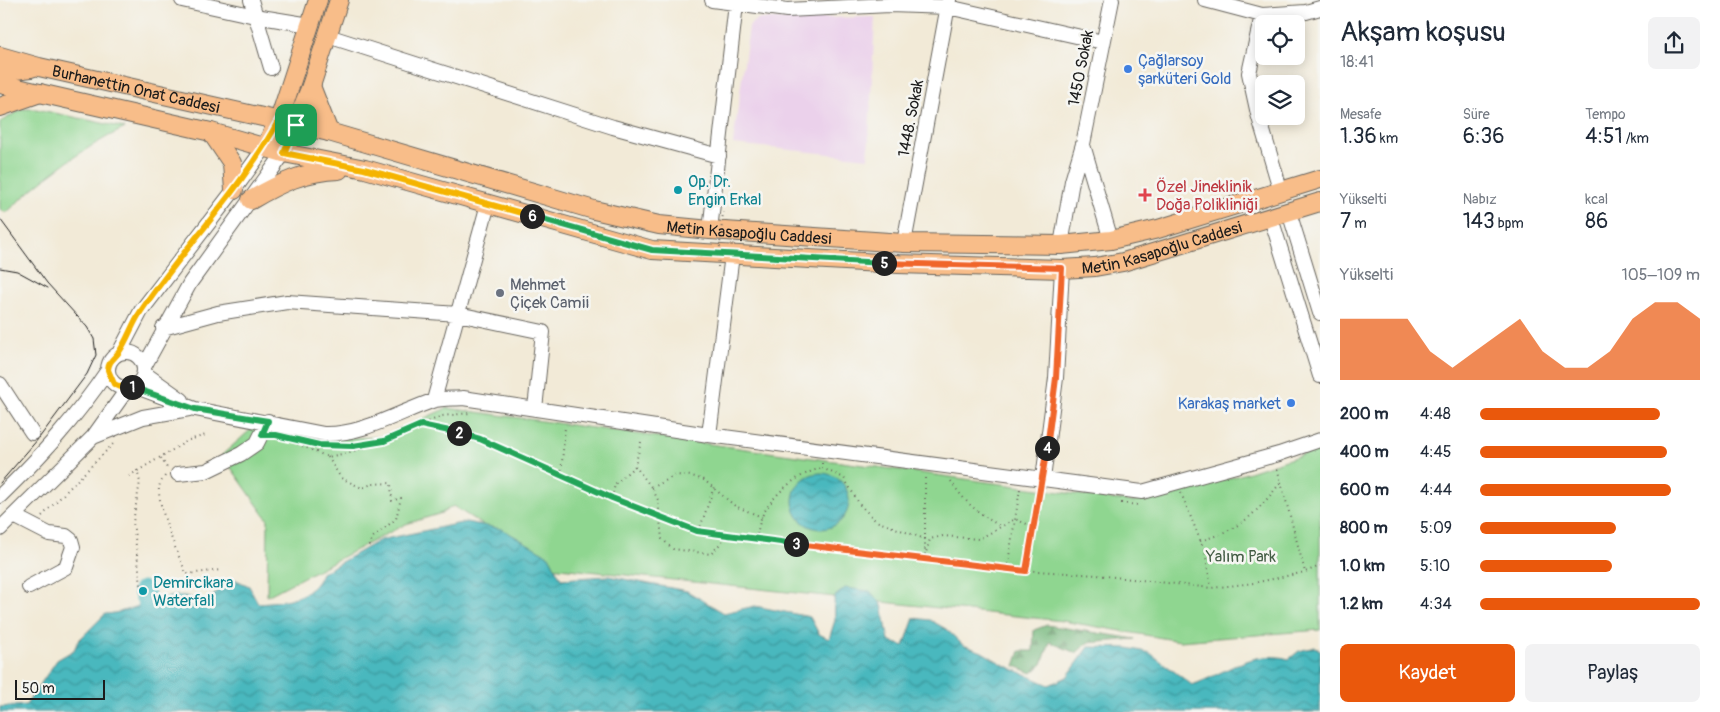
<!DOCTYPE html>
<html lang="tr">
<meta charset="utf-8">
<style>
:root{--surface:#fff;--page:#f2f2f3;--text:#1f2937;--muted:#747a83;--accent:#ea580c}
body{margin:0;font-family:Pangolin,sans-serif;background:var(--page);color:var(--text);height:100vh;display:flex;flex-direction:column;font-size:19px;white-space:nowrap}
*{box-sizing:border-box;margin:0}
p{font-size:16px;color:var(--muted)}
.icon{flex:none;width:28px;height:28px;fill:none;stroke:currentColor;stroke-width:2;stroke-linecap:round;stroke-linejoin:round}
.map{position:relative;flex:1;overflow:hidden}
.side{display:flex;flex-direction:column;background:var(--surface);width:400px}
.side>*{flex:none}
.buttons{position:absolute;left:1255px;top:15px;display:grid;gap:10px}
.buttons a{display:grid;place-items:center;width:50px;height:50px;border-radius:8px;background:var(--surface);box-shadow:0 2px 12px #0003;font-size:25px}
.scale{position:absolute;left:15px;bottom:12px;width:90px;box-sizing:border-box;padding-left:5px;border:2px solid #1c1c1c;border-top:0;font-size:14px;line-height:18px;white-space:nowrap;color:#1c1c1c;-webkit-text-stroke:4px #f6f6f2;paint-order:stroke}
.pin{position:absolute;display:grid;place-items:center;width:42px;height:42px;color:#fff;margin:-21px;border-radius:10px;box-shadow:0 2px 8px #0006}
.km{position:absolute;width:25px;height:25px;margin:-12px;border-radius:50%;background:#222;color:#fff;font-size:14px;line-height:25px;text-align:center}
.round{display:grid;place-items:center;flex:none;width:52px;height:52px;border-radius:8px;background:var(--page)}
.headline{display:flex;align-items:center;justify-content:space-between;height:85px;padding:0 20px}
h1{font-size:28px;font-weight:600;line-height:38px}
.metrics{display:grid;grid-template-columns:repeat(3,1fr);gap:8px;height:85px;padding:5px 20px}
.metrics div{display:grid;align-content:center}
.metrics b{font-size:21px;font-weight:600}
.metrics small{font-size:14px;font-weight:400}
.metrics p{font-size:14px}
.chart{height:140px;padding:10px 20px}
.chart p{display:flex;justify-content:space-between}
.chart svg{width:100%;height:90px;margin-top:5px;fill:var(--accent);opacity:.7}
.button{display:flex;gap:10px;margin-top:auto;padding:10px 20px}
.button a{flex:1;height:58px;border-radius:8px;background:var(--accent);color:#fff;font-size:20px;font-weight:600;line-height:58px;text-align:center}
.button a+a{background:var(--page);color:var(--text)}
ul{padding:0 20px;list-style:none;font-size:16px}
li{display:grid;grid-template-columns:80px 60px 1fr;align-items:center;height:38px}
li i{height:12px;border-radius:6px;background:var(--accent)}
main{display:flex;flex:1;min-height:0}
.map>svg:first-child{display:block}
</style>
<main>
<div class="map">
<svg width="1320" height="712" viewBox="0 0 1320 712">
<defs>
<pattern id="forest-firs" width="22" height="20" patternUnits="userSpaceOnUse" patternTransform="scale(1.25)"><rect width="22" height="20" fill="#73b77a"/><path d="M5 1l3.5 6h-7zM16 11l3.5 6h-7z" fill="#5e9463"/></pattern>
<pattern id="water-waves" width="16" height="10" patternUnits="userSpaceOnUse" patternTransform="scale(1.25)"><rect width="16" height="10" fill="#48b8be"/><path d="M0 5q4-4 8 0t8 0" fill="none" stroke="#3b959a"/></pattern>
</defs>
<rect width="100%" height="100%" fill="#f6f6f2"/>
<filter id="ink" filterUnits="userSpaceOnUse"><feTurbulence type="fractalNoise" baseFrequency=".02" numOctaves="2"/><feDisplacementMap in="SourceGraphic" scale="10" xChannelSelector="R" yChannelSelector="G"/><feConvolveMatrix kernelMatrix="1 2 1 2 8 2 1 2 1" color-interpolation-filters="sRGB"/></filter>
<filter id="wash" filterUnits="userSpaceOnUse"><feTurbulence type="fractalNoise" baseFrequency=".0096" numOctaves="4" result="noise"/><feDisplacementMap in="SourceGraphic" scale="20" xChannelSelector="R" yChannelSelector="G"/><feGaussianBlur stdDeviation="1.12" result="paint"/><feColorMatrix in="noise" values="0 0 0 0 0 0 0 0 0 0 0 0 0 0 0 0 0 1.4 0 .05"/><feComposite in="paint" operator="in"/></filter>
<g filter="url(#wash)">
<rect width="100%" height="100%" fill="#f2ead7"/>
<path fill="#ebd1eb" d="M875,17l-7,141 -135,-14 16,-117 4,-5 7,-3z"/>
<path fill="#8fd690" stroke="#567956" d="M22,109h14l89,19c-45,21 -83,51 -119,85l-6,-4v-87z
M447,408l686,94 104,-26 83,-27v181l-140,11 -117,-20 -513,-54 -97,-61 -11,7 -36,11 -139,72 1,-76 -46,-65 35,-31 40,13 23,2 62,-2z"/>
<path fill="url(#forest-firs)" stroke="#486a4b" d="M1047,625l88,14 -47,4 -12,10 -26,-11 -8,22 -10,9 -17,-7 5,-15h13l1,-21z"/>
<path fill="url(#water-waves)" stroke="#326a6d" d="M793 501a28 28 0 1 1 56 0a28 28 0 1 1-56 0Z
M466,522l36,7 47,27 12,23 47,-3 79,15 37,22 31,-7 55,11 9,17 10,5 6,-19 -1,-23 11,-9 25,3 12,14 7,36 15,5 10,-28 16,2 16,9 17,16 19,7 22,13 45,20 18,-8 22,-30 39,1 22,5 42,32c35,-12 59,-36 97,-26l10,-8 16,-4 5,3v62h-1320v-5l26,-2 31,-45 17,-10 4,-9 27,-27c27,-1 52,-20 80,-18 6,1 13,5 19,7 11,-8 18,-18 30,-24l15,7 9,17c24,-2 54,-3 64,-30l58,-33z"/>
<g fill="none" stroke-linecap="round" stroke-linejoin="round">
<path stroke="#48b8be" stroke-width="21" d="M143,591l5,11"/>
</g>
</g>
<g filter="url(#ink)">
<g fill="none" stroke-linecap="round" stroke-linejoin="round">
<defs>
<path id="minor" d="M182,0l73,16 55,9
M251,0l20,68
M712,0l75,10 103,-5 58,2 155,35
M1205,0l57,15 44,-3 14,-4
M1262,15l-13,58 9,41 23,78
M328,36l285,91 106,29
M1083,145l28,95
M1289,212l31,101
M1271,218l49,158
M710,230l26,-226
M904,243l45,-243
M1061,245l11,-64 11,-37 29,-144
M163,328l55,-15 69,-11 171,12 85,18 -8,77
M108 370a18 18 0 1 1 36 0a18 18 0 1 1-36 0Z
M119,353l22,-42 93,-121 31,-43
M144,367l46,-84 94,-130
M144,373l38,27
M0,384l32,49
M134,386l61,23 129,25c37,1 74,-21 108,-33 9,-3 22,-2 31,-3l246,37 433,57 137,-38 41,-14
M434,400l54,-196
M709,435l23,-180
M93,437l50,-20 46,-8
M178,474l28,-3 35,-17 16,-11 11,-22
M1043,479l13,-101 6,-109
M0,496c43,-42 74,-76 108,-126
M14,516l35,18 17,2 5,4 2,7 -7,20 -37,20
M0,529l93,-92 35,-49"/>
<g id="major">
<path id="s1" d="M0,56l39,11 290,65 265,78 65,15 51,5 194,13 157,2 50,-5 47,-11 162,-50"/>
<path d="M0,72l31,-4"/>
<path id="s2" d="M0,84l211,48 73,21 81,16 287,81 246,14 164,5 33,-2 28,-5 197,-60"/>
<path d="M311,86l18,46"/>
<path d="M0,107l40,-14"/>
<path d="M211,132l21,31 2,27"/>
<path d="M265,147l14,-27 39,-120"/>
<path d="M284,153l27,-67 28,-86"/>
<path d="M251,200c29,-17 54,-29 88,-30"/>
</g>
</defs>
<use href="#minor" stroke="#67645d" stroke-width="16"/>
<use href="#major" stroke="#67645d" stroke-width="20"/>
<path stroke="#67645d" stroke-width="2" stroke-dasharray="1 4" stroke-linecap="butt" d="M421,425c20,4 40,7 59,14 83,31 159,81 247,97l280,33 90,6 114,13 43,-5 51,-11 15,-6
M293,442l35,15 23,-5 32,-11 59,-25 28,-3
M345,446l23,-2
M328,457l13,21 21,10 10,-4 19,-1 1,18 9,-3 -5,21 -24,19 -2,8 2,3
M161,458l6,10
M822,463v5l22,10 16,27 16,16 49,18v20
M635,466l17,22 6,12 4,39 11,10 38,5 16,-18
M137,470l3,12 -7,40 8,63
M561,475l4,-48
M129,476l60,-36 17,-5
M165,476c-3,4 -5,7 -6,11 -2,18 19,70 28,87l34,-4
M951,481c13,21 28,33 49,45
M1281,482l24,90
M652,488l24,-13 16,1 12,4 31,26 27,11
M1181,493l24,59 6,36
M612,498l3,-14 20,-18 7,-28
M1121,503l17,2
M42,516l72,-73
M699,531l15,-44
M756,539c2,-7 3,-16 6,-23 12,-23 35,-42 60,-48
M925,539v-63
M1200,541c42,-13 54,-25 81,-59l-4,-14
M925,556l5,-17 13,-3 36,3 36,-20 19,8
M1007,569l13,-80
M1027,571l13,-80"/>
<use href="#minor" stroke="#fff" stroke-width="14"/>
<use href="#major" stroke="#f8bd89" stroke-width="18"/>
<path stroke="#1c1c1c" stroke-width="1" d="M0,219l47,64 40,44 7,12 2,16 -9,19 -48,64 -39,45
M0,268l17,3 31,17"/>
<path stroke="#67645d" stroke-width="2" stroke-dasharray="1 4" stroke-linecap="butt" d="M718,267l5,-55"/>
</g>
</g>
<g fill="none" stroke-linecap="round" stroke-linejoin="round" filter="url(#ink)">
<defs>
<path id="split-1" d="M132,387l-9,1 -9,-4 -6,-14c1,-10 6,-11 11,-18 9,-13 13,-28 22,-41 44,-65 100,-121 138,-191l17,5"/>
<path id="split-2" d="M132,387l63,22 73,12 -6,14h14l43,10 34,1 31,-5 37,-16 38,8"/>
<path id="split-3" d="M459,433l21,6 132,59 85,33 99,13"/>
<path id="split-4" d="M796,544l230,27 21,-123"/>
<path id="split-5" d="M884,263l178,5 -6,110 -9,70"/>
<path id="split-6" d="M532,216l120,34 232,13"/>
<path id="split-7" d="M296,125l-12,28 80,16 168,47"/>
</defs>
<use href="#split-1" stroke="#fff" stroke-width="10"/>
<use href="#split-2" stroke="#fff" stroke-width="10"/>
<use href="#split-3" stroke="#fff" stroke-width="10"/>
<use href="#split-4" stroke="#fff" stroke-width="10"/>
<use href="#split-5" stroke="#fff" stroke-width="10"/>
<use href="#split-6" stroke="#fff" stroke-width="10"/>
<use href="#split-7" stroke="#fff" stroke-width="10"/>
<use href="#split-1" stroke="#f5b400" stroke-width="6"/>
<use href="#split-2" stroke="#22a559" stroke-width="6"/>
<use href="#split-3" stroke="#22a559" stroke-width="6"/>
<use href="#split-4" stroke="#f0652b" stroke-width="6"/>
<use href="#split-5" stroke="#f0652b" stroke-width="6"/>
<use href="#split-6" stroke="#22a559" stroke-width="6"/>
<use href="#split-7" stroke="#f5b400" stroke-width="6"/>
</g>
<g fill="#3f7fe0" stroke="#f6f6f2" stroke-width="2">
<circle cx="1128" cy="69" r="5"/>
<circle cx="1291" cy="403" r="5"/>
</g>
<g fill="#0f9aa8" stroke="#f6f6f2" stroke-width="2">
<circle cx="678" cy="190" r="5"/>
<circle cx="143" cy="591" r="5"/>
</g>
<path fill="#e0444e" stroke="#f6f6f2" stroke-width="2" d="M1142.5 187.5h5v5h5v5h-5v5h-5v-5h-5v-5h5z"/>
<circle fill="#6b7280" stroke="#f6f6f2" stroke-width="2" cx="500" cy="293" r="5"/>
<g text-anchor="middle" stroke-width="5" stroke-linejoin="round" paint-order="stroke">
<g font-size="16" fill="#366cbe" stroke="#f6f6f2" text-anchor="start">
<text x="1138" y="66">Çağlarsoy<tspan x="1138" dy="18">şarküteri Gold</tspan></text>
<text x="1281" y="409" text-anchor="end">Karakaş market</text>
</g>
<g font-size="16" fill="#1c1c1c" stroke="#f6f6f2">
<text transform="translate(1080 68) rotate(-79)" y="6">1450 Sokak</text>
<text dy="6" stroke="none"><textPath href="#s1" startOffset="140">Burhanettin Onat Caddesi</textPath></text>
<text transform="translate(910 118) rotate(-79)" y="6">1448. Sokak</text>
<text dy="6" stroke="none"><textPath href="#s1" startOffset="771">Metin Kasapoğlu Caddesi</textPath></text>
<text dy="6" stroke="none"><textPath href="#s2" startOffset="1186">Metin Kasapoğlu Caddesi</textPath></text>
</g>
<g font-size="16" fill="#0d838f" stroke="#f6f6f2" text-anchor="start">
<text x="688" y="187">Op. Dr.<tspan x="688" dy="18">Engin Erkal</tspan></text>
<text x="153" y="588">Demircikara<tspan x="153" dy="18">Waterfall</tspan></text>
</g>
<g font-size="16" fill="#be3a42" stroke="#f6f6f2" text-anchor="start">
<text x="1156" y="192">Özel Jineklinik<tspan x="1156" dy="18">Doğa Polikliniği</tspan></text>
</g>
<g font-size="16" fill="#5b616d" stroke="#f6f6f2" text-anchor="start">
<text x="510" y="290">Mehmet<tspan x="510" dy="18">Çiçek Camii</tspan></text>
</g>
<g font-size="16" fill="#445d45" stroke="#f6f6f2">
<text x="1241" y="562">Yalım Park</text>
</g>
</g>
</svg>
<div class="buttons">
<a><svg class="icon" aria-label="locate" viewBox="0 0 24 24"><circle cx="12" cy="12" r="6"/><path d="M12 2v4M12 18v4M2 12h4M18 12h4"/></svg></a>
<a><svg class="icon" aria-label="layers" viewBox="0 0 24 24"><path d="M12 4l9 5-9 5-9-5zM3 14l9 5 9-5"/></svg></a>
</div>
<div class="scale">50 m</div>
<div class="pin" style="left:296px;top:125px;background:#1e9e55"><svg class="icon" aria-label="arrive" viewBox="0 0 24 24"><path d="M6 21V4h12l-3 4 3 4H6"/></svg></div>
<b class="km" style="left:132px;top:387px">1</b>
<b class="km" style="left:459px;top:433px">2</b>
<b class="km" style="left:796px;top:544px">3</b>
<b class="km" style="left:1047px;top:448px">4</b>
<b class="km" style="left:884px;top:263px">5</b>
<b class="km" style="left:532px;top:216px">6</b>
</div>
<section class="side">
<div class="headline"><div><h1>Akşam koşusu</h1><p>18:41</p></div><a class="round"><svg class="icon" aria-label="share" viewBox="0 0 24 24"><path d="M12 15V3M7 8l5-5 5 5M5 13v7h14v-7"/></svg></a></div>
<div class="metrics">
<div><p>Mesafe</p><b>1.36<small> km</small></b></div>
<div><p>Süre</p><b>6:36</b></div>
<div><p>Tempo</p><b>4:51<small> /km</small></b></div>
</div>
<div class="metrics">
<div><p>Yükselti</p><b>7<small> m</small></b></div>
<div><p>Nabız</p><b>143<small> bpm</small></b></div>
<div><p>kcal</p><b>86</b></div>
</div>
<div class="chart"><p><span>Yükselti</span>105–109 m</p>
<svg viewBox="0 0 160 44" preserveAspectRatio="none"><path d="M0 44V14L10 14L20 14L30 14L40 30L50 38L60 30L70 22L80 14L90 30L100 38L110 38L120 30L130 14L140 6L150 6L160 14V44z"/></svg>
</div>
<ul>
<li><b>200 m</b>4:48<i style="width:82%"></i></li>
<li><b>400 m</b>4:45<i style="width:85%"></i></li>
<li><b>600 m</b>4:44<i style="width:87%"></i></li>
<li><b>800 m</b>5:09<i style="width:62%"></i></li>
<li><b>1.0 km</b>5:10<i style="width:60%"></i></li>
<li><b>1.2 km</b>4:34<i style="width:100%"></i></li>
</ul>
<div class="button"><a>Kaydet</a><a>Paylaş</a></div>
</section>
</main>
